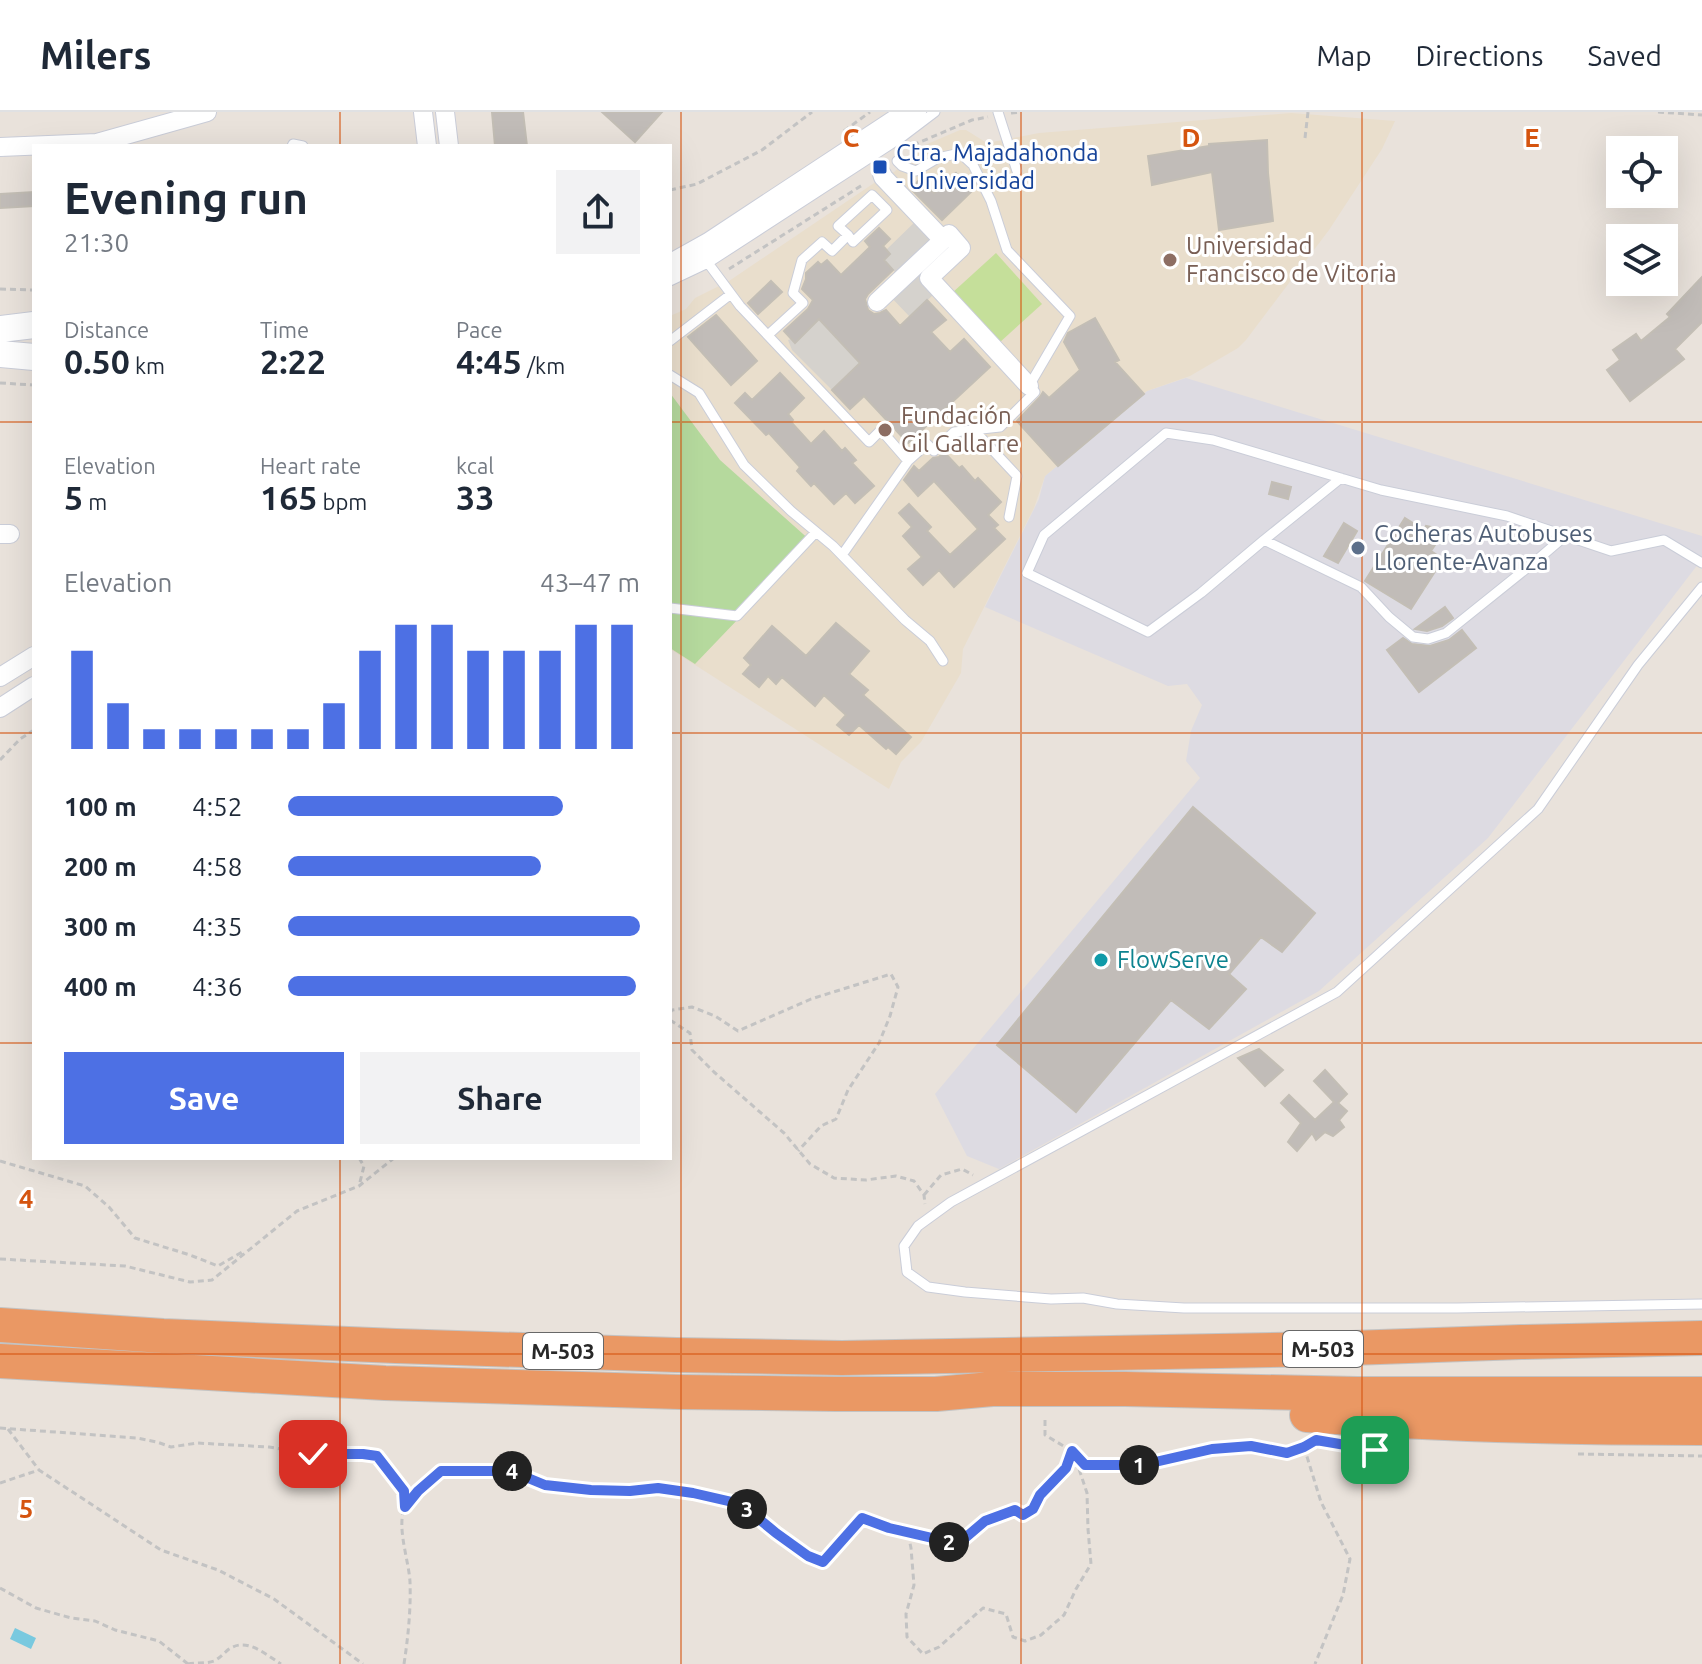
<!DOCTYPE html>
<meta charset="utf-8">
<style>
:root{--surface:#fff;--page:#f2f2f3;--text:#1f2937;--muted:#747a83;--line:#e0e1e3;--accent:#4d70e4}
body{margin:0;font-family:Ubuntu,sans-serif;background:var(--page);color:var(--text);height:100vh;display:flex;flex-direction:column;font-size:30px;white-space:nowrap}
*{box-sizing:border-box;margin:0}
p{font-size:26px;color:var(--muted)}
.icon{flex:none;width:44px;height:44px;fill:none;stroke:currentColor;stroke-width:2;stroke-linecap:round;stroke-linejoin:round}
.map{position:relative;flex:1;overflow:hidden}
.side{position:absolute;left:32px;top:32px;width:640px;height:1016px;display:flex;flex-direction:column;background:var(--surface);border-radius:0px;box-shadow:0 8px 32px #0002}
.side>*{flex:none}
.buttons{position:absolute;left:1606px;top:24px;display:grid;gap:16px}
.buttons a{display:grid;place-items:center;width:72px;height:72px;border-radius:0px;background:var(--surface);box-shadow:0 8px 32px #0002;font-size:40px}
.pin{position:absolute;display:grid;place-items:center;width:68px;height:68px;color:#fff;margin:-34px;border-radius:16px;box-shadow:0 4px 12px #0006}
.km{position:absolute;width:40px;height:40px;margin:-20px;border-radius:50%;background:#222;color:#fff;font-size:22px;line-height:40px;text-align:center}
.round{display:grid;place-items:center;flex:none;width:84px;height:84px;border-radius:0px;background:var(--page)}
.headline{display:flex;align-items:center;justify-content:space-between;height:136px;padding:0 32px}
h1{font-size:44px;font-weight:700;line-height:60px}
.metrics{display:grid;grid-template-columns:repeat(3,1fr);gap:12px;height:136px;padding:8px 32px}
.metrics div{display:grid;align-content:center}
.metrics b{font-size:34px;font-weight:700}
.metrics small{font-size:22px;font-weight:400}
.metrics p{font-size:22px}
.chart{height:224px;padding:16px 32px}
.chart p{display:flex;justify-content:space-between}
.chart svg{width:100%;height:144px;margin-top:8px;stroke:var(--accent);stroke-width:6}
.action{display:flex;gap:16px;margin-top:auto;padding:16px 32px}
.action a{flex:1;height:92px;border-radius:0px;background:var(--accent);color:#fff;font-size:32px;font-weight:700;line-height:92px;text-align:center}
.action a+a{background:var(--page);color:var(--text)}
ul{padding:0 32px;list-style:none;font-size:26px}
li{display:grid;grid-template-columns:128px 96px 1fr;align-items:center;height:60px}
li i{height:20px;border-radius:10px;background:var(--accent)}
header{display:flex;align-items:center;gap:48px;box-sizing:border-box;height:112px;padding:0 40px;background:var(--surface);border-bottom:2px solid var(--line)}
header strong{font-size:38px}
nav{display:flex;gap:44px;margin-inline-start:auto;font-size:28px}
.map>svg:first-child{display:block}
</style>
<header>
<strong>Milers</strong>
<nav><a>Map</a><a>Directions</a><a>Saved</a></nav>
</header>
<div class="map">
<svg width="1702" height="1552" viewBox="0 0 1702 1552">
<rect width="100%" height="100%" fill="#e9e2db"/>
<path fill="#dddbe2" d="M1186,266l516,158v23l-214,279 -169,153 -320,178 -32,-13 -32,-62 265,-316 -14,-17 5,-30 11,-26 -15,-21 -19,2 -183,-79 54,-108 6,-23 102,-85z"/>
<path fill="#e9decc" d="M1291,1l104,8 -13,28 -53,81 -83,110 -8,8 -48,28 -43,15 -102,85 -11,32 -71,141 -2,24 -40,69 -20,20 -12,27 -219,-140v-333l16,-7 9,-11 34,-17 154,-104 11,-5 31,-27 35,-15h6l21,13 52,-10z"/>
<path fill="#b5d99d" d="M670,281l50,67 92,82 -117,122 -25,-16z"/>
<path fill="#c5df9a" d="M996,141l46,51 -43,39 -47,-50z"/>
<path fill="#d5d2cd" d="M917,108l16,18 -38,34 -11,-12 6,-6 -4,-4z
M914,158l22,22 -26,25 -22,-23z
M819,207l41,44 -28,27 -40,-40 -4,-10 3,-1 4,3z"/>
<path fill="#79c9df" d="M15,1516l21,10 -5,11 -21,-10z"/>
<path fill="#c1bcb8" stroke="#c3beb5" stroke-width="2" d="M492,0h31l4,34h-32z
M602,0h60l-27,30z
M1267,28l1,33 5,48 -54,9 -7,-58 -60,13 -4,-29 61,-10v-2z
M956,61l17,17 -31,30 -31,-31 9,-10 14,14z
M34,80v14l-34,2v-14z
M879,116l11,11 -7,7 7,8 -6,6 9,10 -25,24 -3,5 3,11 6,4 6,-1 6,-3 14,16 27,-26 19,20 -15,12 19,20 14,-13 26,28 -82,76 -44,-47 -14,13 -18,-19 28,-27 -41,-44 -24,24 -11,-12 24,-22 5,-9 -11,-11 4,-10v-6l12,-11 3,3 6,-5 14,15 29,-28 -5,-6z
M1702,165v45l-27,27 9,10 -54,42 -23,-31 13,-10 -7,-10 23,-16 5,7 29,-24 -3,-3z
M771,169l11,11 -24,22 -10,-11z
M716,203l41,46 -26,24 -43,-48z
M1095,206l24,42 -4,2 29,32 -86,72 -41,-45 23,-24 3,-5 6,6 31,-28 -16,-28 4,-9z
M780,261l24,25 -16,16 5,6 -2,2 20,22 13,-13 18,20 3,-3 11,12 -4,3 22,23 -19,17 -9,-10 -12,11 -20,-21 -3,3 -14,-15 3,-4 -31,-34 -3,2 -31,-32 10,-10 7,7z
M944,340l15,16 3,-2 13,15 3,-3 23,24 -13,13 10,10 -4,3 11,11 -51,48 -15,-17 -16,15 -15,-16 14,-12 -19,-21 9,-9 -13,-14 10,-9 22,23 -4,4 23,24 28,-26 -44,-48 -16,15 -14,-16 10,-14 5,5 14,-13 6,-1z
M1272,370l19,5 -3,12 -19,-5z
M1405,406l19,12 2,-4 19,4 -14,21 12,8 -32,50 -46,-28z
M1344,411l13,8 -19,32 -14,-7z
M1445,495l8,11 -11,8 -15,5 -12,-2z
M836,511l33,28 -20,23 19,16 -5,5 48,42 -15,17 -8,-7 -2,2 -27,-24 -10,10 -12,-10 9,-10 -22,-20 -9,11 -33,-29 -6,7 -8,-8 -9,11 -16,-13 8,-9 -7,-7 28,-32 34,30z
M1462,518l14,18 -57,44 -32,-42 16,-12 9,6 18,2 19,-6z
M1193,695l122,106 -33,39 -21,-15 -32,37 17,15 -37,40 -38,-29 -95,112 -79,-67z
M1259,937l24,21 -18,16 -27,-28z
M1325,958l22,24 -9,9 9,8 -8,9 5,7 -11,9 -8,-4 -9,8 -4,-7 -15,18 -9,-9 13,-19 -20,-20 8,-8 26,25 19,-18 -20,-21z"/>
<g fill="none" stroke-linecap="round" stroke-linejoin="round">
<defs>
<path id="lane" d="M998,0l19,59
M292,34l1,-2 10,2
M708,151l32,43 129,136 12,-12 27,31 19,-17 7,7 20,-19 46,-5 35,-35 -6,-6 41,-70 -63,-66 -16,-49 -18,-36 -13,-12 -22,5 -22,13 -14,-5 -5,-5
M670,169l38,-18 194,-126 33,-25
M768,223l35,-32 -10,-10 9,-33 20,-18 10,9 16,-16 5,7 34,-32 -15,-15 -34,31 10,9
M670,229l61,-47
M670,263l29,18 45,72 47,46 42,35 72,74 25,21 13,20
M974,318l43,46 -8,41
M1565,424l-28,24 -91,73 -18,6 -15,-2 -24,-20 -28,-30 -97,-47 -63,53 -53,39 -121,-59 17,-38 122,-102 47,7 168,50 126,26 104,35 53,-11 38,23
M1264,428l77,-62
M842,443l66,-94
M1702,475l-64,78 -100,144 -201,183 -386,210 -33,24 -14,20 3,26 21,15 37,5 86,7 32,-1 34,6 67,4h273l245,-4
M670,496l67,8 79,-84"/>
<path id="street" d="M423,0l4,34
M445,0l4,34
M0,35l97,-4 110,-31
M882,62l1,3 60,63 6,-6 12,14 -32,30 100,108
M877,190l66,-62
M0,422h10
M0,565l34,-21
M0,596l34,-22"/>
<path id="secondary" d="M670,156l41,-23 202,-133
M0,217l34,-4
M0,242l34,3"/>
<path id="highway" d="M0,1213l163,11 233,10 280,9 166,3 481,-9 198,-7 181,-4
M0,1249l385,22 295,9 156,2h100l56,-5h133l232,5h345
M1307,1303c131,10 263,13 395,13"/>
</defs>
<use href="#lane" stroke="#cacdd8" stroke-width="11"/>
<use href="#street" stroke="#cacdd8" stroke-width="20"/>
<use href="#secondary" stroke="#cacdd8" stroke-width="28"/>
<use href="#highway" stroke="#c3c3c3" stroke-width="36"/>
<path stroke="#c3c3c3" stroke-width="3" stroke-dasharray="6 4" stroke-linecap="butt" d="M1658,0l44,3
M1011,1l10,-1
M844,19l26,-19
M1305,26l3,-26
M913,33l59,-25 16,-3
M670,78l27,-6 65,-34 50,-38
M729,157l135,-85
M0,177l34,1
M0,271l34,2
M0,648l20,-21 14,-9
M670,901l2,-3 20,-3 23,9 23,15 73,-32 80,-25 7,13 -8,29 -11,27 -31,47 -12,29 -15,7 -23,25
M670,908l20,13 2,17 22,22 70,61 26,31 24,14 32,2 30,-4 18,5 10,14 1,9
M359,1046l5,8 -5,20
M0,1049l85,25 24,21 26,31 55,17 28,11 24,-14
M924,1083l17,-20 21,-6 11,6
M0,1147l125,7 65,16 22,-2 85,-69 62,-25 35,-28
M1045,1308v15l27,16 13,14h57l70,-16 39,-3 36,7 28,-12
M0,1316l137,10 20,4 14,5 26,-4 72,4 44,7h50l14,2 27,35 1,16
M8,1317l31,41
M1331,1331l44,7 27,-3
M1304,1335l17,55 29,57 -7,36 -28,69
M1578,1342l124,2
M0,1371l39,-13 122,80 57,20 56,29 89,65
M908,1422l3,14 3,37 -8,29 1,23 16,17 16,-7 44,-39 23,6 7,23 12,4 16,-6 23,-20 12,-26 15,-25 -3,-35 -1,-36 -13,-39
M0,1476l36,20 35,10 24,3 20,9 44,11 29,23
M188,1552c9,-2 17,0 26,-3 6,-3 10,-8 15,-12 18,-12 36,5 52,15
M404,1552c4,-26 7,-55 6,-82 -1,-21 -14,-56 -5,-75 7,-15 25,-26 36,-36h70l34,14 46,5 39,1 28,-3 35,5 48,11 35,29 32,23 15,6 39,-44 27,10 69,16 27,-23 30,-11 8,5 10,-6 7,-14 26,-27 6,-17"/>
<use href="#lane" stroke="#fff" stroke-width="9"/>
<use href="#street" stroke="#fff" stroke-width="18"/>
<use href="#secondary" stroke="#fff" stroke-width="26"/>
<use href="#highway" stroke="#ea9864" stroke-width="34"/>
</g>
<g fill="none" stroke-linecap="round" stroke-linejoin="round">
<defs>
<path id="route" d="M313,1342h50l14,2 27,35 1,16 13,-16 23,-20h70l34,14 46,5 39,1 28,-3 35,5 48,11 35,29 32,23 15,6 39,-44 27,10 69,16 27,-23 30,-11 8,5 10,-6 7,-14 26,-27 6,-17 13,14h57l70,-16 39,-3 36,7 17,-6 12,-7 59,10"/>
</defs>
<use href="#route" stroke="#fff" stroke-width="16"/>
<use href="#route" stroke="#4d70e4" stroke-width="10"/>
</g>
<path fill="none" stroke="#d5540f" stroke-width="2" stroke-opacity="0.55" d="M340,0v34M681,0v1552M1021,0v1552M1362,0v1552M0,310h34M670,310h1032M0,621h34M670,621h1032M0,931h34M670,931h1032M340,1046v506M0,1242h1702"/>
<rect fill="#1a4fb4" stroke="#fff" stroke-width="3" x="872" y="47" width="16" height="16" rx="4"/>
<g fill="#8d6e63" stroke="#fff" stroke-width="3">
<circle cx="1170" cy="148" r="8"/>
<circle cx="885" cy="318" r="8"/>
</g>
<circle fill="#5c6f8a" stroke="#fff" stroke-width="3" cx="1358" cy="436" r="8"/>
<circle fill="#0f9aa8" stroke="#fff" stroke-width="3" cx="1101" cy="848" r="8"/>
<g text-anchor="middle" stroke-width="6" stroke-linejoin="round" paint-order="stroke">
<g fill="#fff" stroke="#686868" stroke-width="2">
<rect x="1283" y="1219" width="80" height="36" rx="6"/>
<rect x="523" y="1221" width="80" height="36" rx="6"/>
</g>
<g font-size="22" font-weight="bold" fill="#282828">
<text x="1323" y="1245">M-503</text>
<text x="563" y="1247">M-503</text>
</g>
<g font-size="24" fill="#164399" stroke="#fff" text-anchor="start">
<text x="896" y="49">Ctra. Majadahonda<tspan x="896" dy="28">- Universidad</tspan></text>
</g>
<g font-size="24" fill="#785e54" stroke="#fff" text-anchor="start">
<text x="1186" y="142">Universidad<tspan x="1186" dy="28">Francisco de Vitoria</tspan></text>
<text x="901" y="312">Fundación<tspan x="901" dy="28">Gil Gallarre</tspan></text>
</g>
<g font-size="24" fill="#4e5e75" stroke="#fff" text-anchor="start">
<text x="1374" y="430">Cocheras Autobuses<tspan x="1374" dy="28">Llorente-Avanza</tspan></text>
</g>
<g font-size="24" fill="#0d838f" stroke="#fff" text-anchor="start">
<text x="1117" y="856">FlowServe</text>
</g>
</g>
<g font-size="26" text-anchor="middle" font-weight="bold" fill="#d5540f" stroke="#fff" stroke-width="6" stroke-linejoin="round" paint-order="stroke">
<text x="851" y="35">C</text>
<text x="1191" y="35">D</text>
<text x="1532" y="35">E</text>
<text x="26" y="1096">4</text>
<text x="26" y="1406">5</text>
</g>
</svg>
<div class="buttons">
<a><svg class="icon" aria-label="locate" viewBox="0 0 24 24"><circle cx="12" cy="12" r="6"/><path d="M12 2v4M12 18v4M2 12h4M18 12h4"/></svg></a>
<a><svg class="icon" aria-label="layers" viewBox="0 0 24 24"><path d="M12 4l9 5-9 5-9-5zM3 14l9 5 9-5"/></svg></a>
</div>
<div class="pin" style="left:1375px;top:1338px;background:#1e9e55"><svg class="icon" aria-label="arrive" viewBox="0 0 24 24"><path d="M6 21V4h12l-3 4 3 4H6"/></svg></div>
<div class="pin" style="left:313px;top:1342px;background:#d93025"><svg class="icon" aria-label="check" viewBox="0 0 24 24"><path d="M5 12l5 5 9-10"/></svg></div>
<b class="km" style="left:1139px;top:1353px">1</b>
<b class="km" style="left:949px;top:1430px">2</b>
<b class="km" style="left:747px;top:1397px">3</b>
<b class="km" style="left:512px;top:1359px">4</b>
<section class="side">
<div class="headline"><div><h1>Evening run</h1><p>21:30</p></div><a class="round"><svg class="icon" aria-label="share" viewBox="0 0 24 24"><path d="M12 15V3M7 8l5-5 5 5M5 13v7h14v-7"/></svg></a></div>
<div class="metrics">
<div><p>Distance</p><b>0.50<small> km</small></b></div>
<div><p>Time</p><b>2:22</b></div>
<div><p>Pace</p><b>4:45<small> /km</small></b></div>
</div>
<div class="metrics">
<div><p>Elevation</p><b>5<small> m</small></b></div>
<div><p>Heart rate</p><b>165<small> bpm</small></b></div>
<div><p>kcal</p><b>33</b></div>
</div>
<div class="chart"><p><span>Elevation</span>43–47 m</p>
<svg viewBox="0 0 160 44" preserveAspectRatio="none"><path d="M5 44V14M15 44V30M25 44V38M35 44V38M45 44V38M55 44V38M65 44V38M75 44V30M85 44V14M95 44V6M105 44V6M115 44V14M125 44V14M135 44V14M145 44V6M155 44V6"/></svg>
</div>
<ul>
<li><b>100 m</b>4:52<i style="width:78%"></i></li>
<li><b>200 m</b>4:58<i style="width:72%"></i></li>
<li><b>300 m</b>4:35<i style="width:100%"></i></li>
<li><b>400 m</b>4:36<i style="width:99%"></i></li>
</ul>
<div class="action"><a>Save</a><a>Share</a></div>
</section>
</div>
